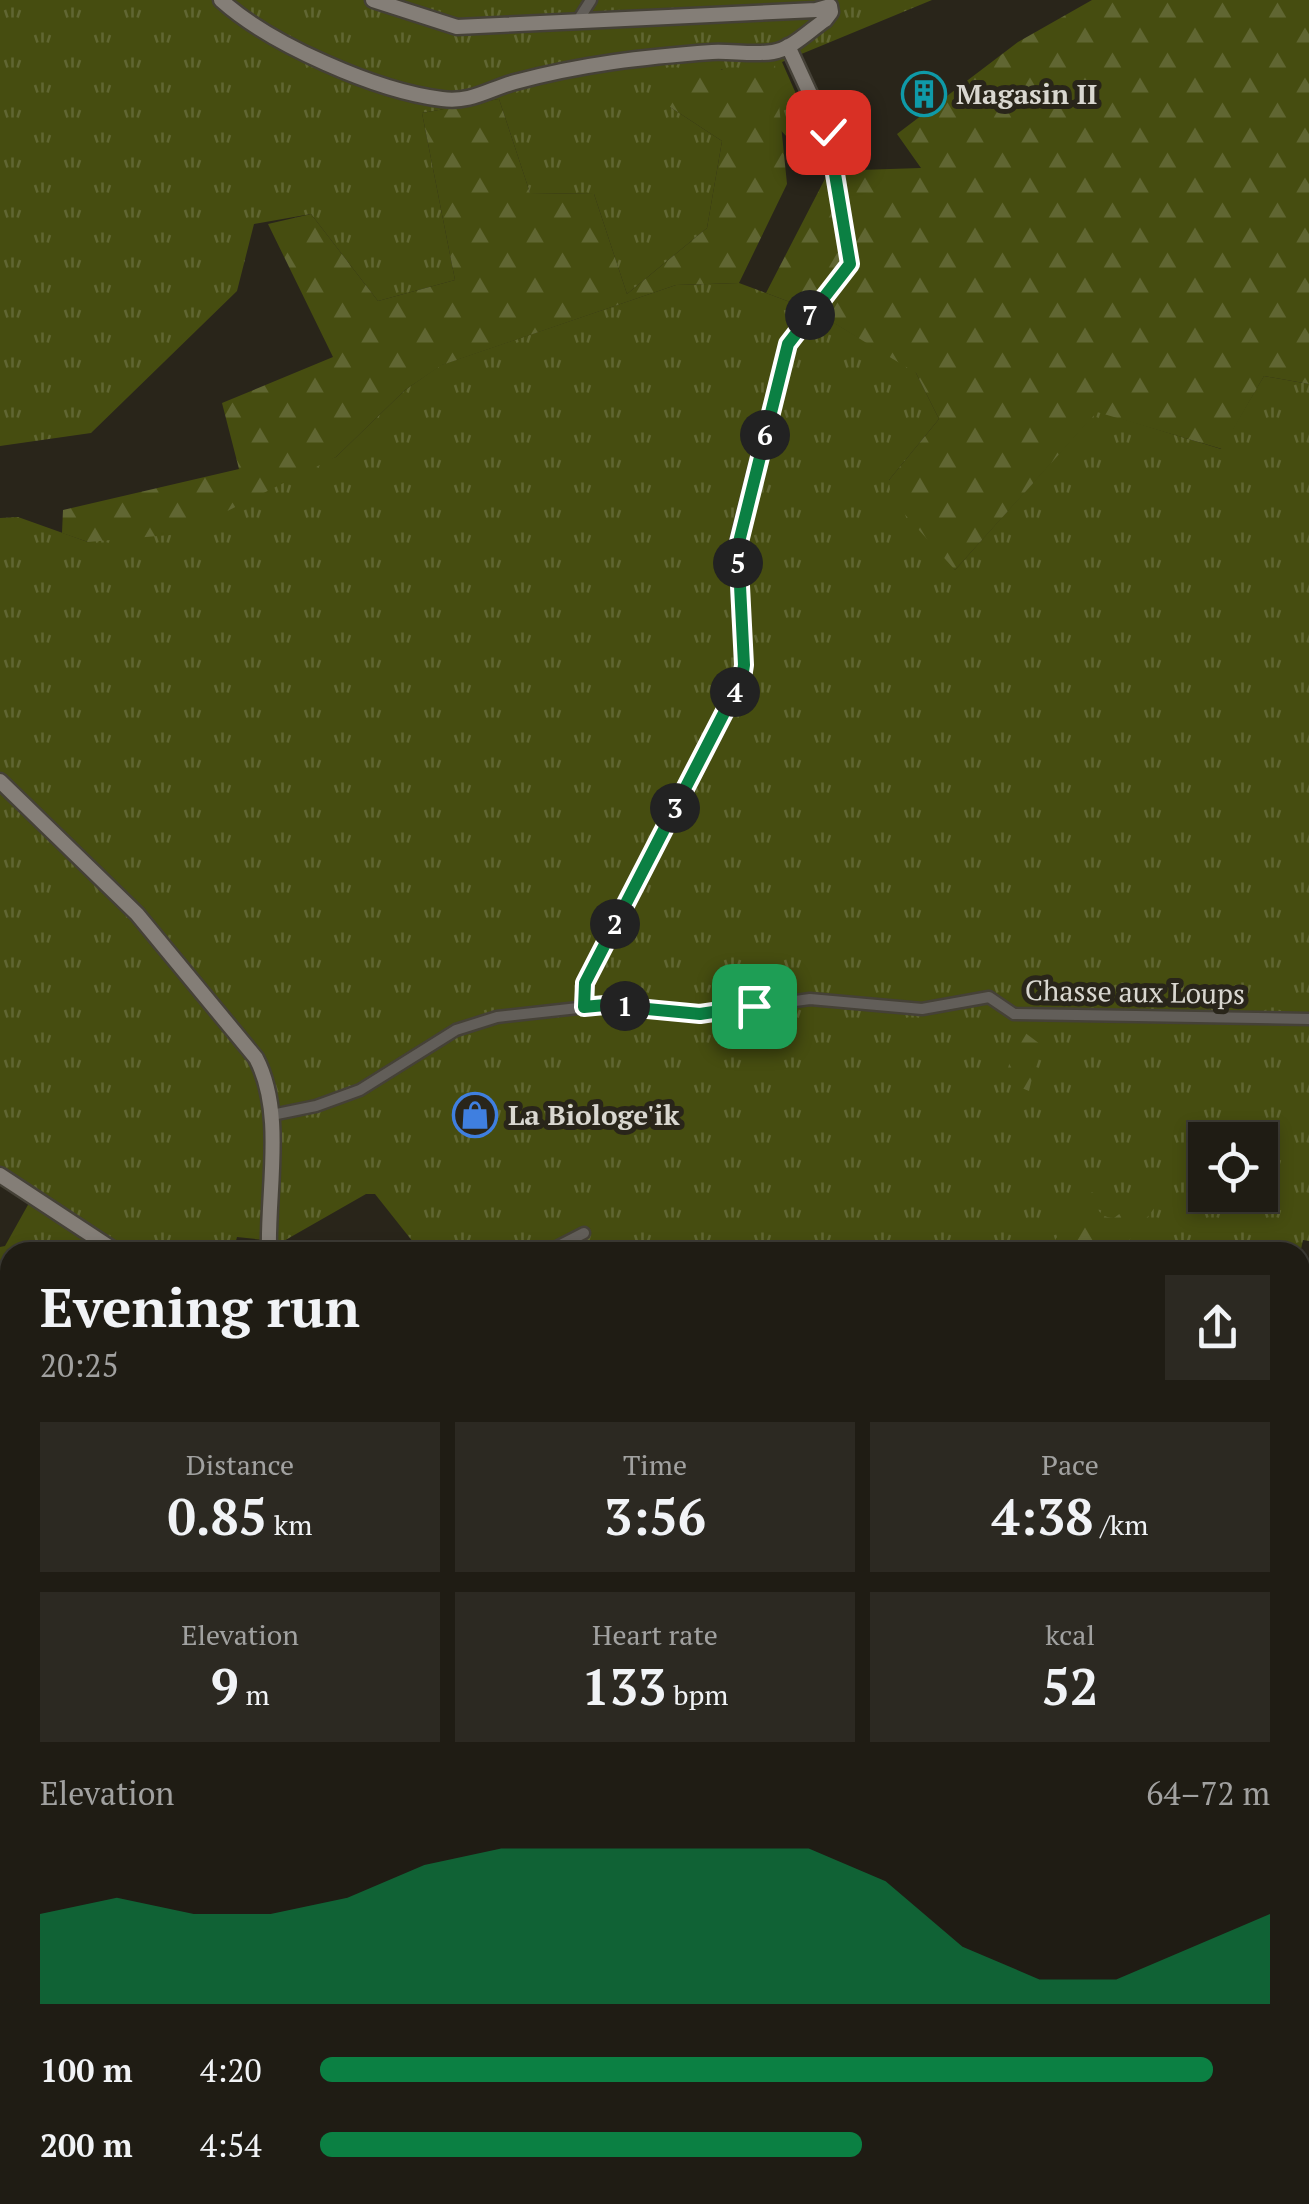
<!DOCTYPE html>
<meta charset="utf-8">
<style>
:root{--surface:#1f1c14;--page:#2c2922;--text:#f1f3f6;--muted:#a1a1a0;--line:#3c3a34;--accent:#0b8043}
body{margin:0;font-family:"PT Serif",serif;background:var(--page);color:var(--text);height:100vh;display:flex;flex-direction:column;font-size:38px;white-space:nowrap}
*{box-sizing:border-box;margin:0}
p{font-size:32px;color:var(--muted)}
.icon{flex:none;width:55px;height:55px;fill:none;stroke:currentColor;stroke-width:2;stroke-linecap:round;stroke-linejoin:round}
.map{position:relative;flex:1;overflow:hidden}
.panel{position:absolute;left:0px;top:1242px;width:1310px;height:962px;display:flex;flex-direction:column;background:var(--surface);border-radius:30px 30px 0 0;box-shadow:0 5px 15px #0003,0 0 0 2px var(--line)}
.panel>*{flex:none}
.controls{position:absolute;left:1188px;top:1122px;display:grid;gap:20px}
.controls a{display:grid;place-items:center;width:90px;height:90px;border-radius:0px;background:var(--surface);box-shadow:0 5px 15px #0003,0 0 0 2px var(--line);font-size:50px}
.pin{position:absolute;display:grid;place-items:center;width:85px;height:85px;color:#fff;margin:-42px;border-radius:20px;box-shadow:0 5px 15px #0006}
.km{position:absolute;width:50px;height:50px;margin:-25px;border-radius:50%;background:#222;color:#fff;font-size:28px;line-height:50px;text-align:center}
.round{display:grid;place-items:center;flex:none;width:105px;height:105px;border-radius:0px;background:var(--page)}
.headline{display:flex;align-items:center;justify-content:space-between;height:170px;padding:0 40px}
h1{font-size:55px;font-weight:700;line-height:75px}
.metrics{display:grid;grid-template-columns:repeat(3,1fr);gap:15px;height:170px;padding:10px 40px}
.metrics div{display:grid;align-content:center;border-radius:0px;background:var(--page);text-align:center}
.metrics b{font-size:50px;font-weight:700}
.metrics small{font-size:28px;font-weight:400}
.metrics p{font-size:28px}
.chart{height:280px;padding:20px 40px}
.chart p{display:flex;justify-content:space-between}
.chart svg{width:100%;height:180px;margin-top:10px;fill:var(--accent);opacity:.7}
ul{padding:0 40px;list-style:none;font-size:32px}
li{display:grid;grid-template-columns:160px 120px 1fr;align-items:center;height:75px}
li i{height:25px;border-radius:12px;background:var(--accent)}
.map>svg:first-child{display:block}
</style>
<div class="map">
<svg width="1309" height="2204" viewBox="0 0 1309 2204">
<defs>
<pattern id="industrial-grid" width="8" height="8" patternUnits="userSpaceOnUse" patternTransform="scale(2.5)"><rect width="8" height="8" fill="#342e1d"/><path d="M0 4h8M4 0v8" fill="none" stroke="#514c3d"/></pattern>
<pattern id="grass-tufts" width="24" height="20" patternUnits="userSpaceOnUse" patternTransform="scale(2.5)"><rect width="24" height="20" fill="#464d10"/><path d="M3 7l-1-3M5 7V3M7 7l1-3M15 17l-1-3M17 17v-4M19 17l1-3" fill="none" stroke="#606632"/></pattern>
<pattern id="forest-firs" width="22" height="20" patternUnits="userSpaceOnUse" patternTransform="scale(2.5)"><rect width="22" height="20" fill="#464d10"/><path d="M5 1l3.5 6h-7zM16 11l3.5 6h-7z" fill="#606632"/></pattern>
</defs>
<rect width="100%" height="100%" fill="#29251a"/>
<path fill="#342e1d" d="M1300,1772l9,2v430h-9l-7,-9h7z"/>
<path fill="url(#industrial-grid)" d="M1300,2051l9,2v70l-9,9z"/>
<path fill="url(#grass-tufts)" fill-rule="evenodd" d="M0,0h932l-150,62 22,50 -15,27 -67,-70 -52,38 52,34 -15,87 -80,66 -33,-100 -64,-1 -31,-94 -77,14 33,167 -77,21 -67,-87 -57,10 -17,67 -146,142 -91,13z
M739,283l75,28 101,60 24,48 -50,61 66,90 142,-159 124,38 43,-73 45,8v857l-6,-1 -3,14 -879,-2 -46,-58h-9l-91,52 -11,-6 -27,-3 -4,15h-223v943h23l-1,9h-32v-957l5,-1 24,-43 -29,-19v-666l18,-1 70,25 248,-85 69,-67 36,-25 235,-80zM1205,1140h55v55h-55z
M147,2195h919l-4,9h-916z"/>
<path fill="url(#forest-firs)" d="M1092,0h217v384l-45,-8 -42,73 -125,-37 -142,158 -64,-71 -2,-19 50,-61 -23,-46 -102,-62 -48,-18 63,-122 92,-3 -24,-34 121,-92z
M775,65l12,119 -48,99 -63,2 -234,80 -37,25 -69,67 -155,77 -93,8 -26,-9 1,-23 176,-41 -17,-66 111,-46 -65,-133 43,-10 67,87 77,-21 -33,-167 77,-14 31,94 64,1 33,100 80,-66 15,-87 -52,-34 -12,-32z
M1020,1029l20,15 -11,47 -25,-10z
M1092,1192l5,3 -2,9c4,9 9,14 19,14l28,-21 10,2 4,7 -36,46h-72l27,-45z
M1300,1302l9,10v368l-9,3z
M10,1520v116l-10,11v-126z
M10,2129v66h23l-1,9h-32v-73z
M463,2195h108l-1,9h-58z
M1066,2195h51l2,9h-57z"/>
<g fill="none" stroke-linecap="round" stroke-linejoin="round">
<path stroke="#3b628e" stroke-width="15" d="M1300,1763l9,2
M1300,2171l9,9"/>
<defs>
<path id="street" d="M577,22l14,-22
M272,1115l44,-9 44,-16 96,-60 41,-13 108,-12 95,9 110,-15 112,10 67,-12 25,17 295,5
M547,1252l37,-19
M0,1862l10,4
M1226,2204l9,-9"/>
<path id="secondary" d="M221,0c49,44 155,91 221,99 29,4 47,-10 73,-17 67,-18 128,-25 197,-30 20,-1 42,3 61,0 19,-3 37,-22 52,-32l6,-8 -1,-6
M373,0l84,27 359,-17 14,-4
M0,781l137,133 119,144c29,55 11,133 13,194
M584,1007l1,-24 157,-304 2,-14 -7,-119 51,-202 62,-80 -21,-129 -41,-89
M0,1175l117,77
M1300,1717l9,-4
M1134,2195l3,9"/>
</defs>
<use href="#street" stroke="#454137" stroke-width="15"/>
<use href="#secondary" stroke="#454137" stroke-width="19"/>
<use href="#street" stroke="#625e59" stroke-width="10"/>
<use href="#secondary" stroke="#847e77" stroke-width="14"/>
</g>
<g fill="none" stroke-linecap="round" stroke-linejoin="round">
<defs>
<path id="route" d="M754,1006l-54,8 -95,-9 -21,2 1,-24 157,-305 2,-13 -6,-119 50,-202 62,-80 -22,-132"/>
</defs>
<use href="#route" stroke="#fff" stroke-width="20"/>
<use href="#route" stroke="#0b8043" stroke-width="12"/>
</g>
<defs>
<symbol id="building-ring" viewBox="-11 -11 22 22"><circle r="9.5" fill="#29251a" stroke="#0f9aa8" stroke-width="1.5"/><path d="M-4-6H4V6H1V3H-1V6H-4ZM-2.5-4.3h1.7v1.8h-1.7ZM.8-4.3h1.7v1.8H.8ZM-2.5-1h1.7V.8h-1.7ZM.8-1h1.7V.8H.8Z" fill="#0f9aa8"/></symbol>
<symbol id="shop-ring" viewBox="-11 -11 22 22"><circle r="9.5" fill="#29251a" stroke="#3f7fe0" stroke-width="1.5"/><path d="M-5-2.5h2.3a2.7 3.5 0 0 1 5.4 0H5L5.5 6h-11ZM-1.5-2.5h3a1.5 2.3 0 0 0-3 0Z" fill="#3f7fe0"/></symbol>
</defs>
<g fill-rule="evenodd">
<use href="#building-ring" x="899" y="69" width="50" height="50"/>
<use href="#shop-ring" x="450" y="1090" width="50" height="50"/>
</g>
<g text-anchor="middle" stroke-width="10" stroke-linejoin="round" paint-order="stroke">
<g font-size="28" font-weight="bold" fill="#d9d7d0" stroke="#29251a" text-anchor="start">
<text x="956" y="104">Magasin II</text>
<text x="508" y="1125">La Biologe'ik</text>
</g>
<g font-size="28" fill="#d9d7d0" stroke="#29251a">
<text transform="translate(1135 992) rotate(1)" y="10">Chasse aux Loups</text>
</g>
</g>
</svg>
<div class="controls">
<a><svg class="icon" aria-label="locate" viewBox="0 0 24 24"><circle cx="12" cy="12" r="6"/><path d="M12 2v4M12 18v4M2 12h4M18 12h4"/></svg></a>
</div>
<div class="pin" style="left:754px;top:1006px;background:#1e9e55"><svg class="icon" aria-label="arrive" viewBox="0 0 24 24"><path d="M6 21V4h12l-3 4 3 4H6"/></svg></div>
<div class="pin" style="left:828px;top:132px;background:#d93025"><svg class="icon" aria-label="check" viewBox="0 0 24 24"><path d="M5 12l5 5 9-10"/></svg></div>
<b class="km" style="left:625px;top:1006px">1</b>
<b class="km" style="left:615px;top:924px">2</b>
<b class="km" style="left:675px;top:808px">3</b>
<b class="km" style="left:735px;top:692px">4</b>
<b class="km" style="left:738px;top:563px">5</b>
<b class="km" style="left:765px;top:435px">6</b>
<b class="km" style="left:810px;top:315px">7</b>
<section class="panel">
<div class="headline"><div><h1>Evening run</h1><p>20:25</p></div><a class="round"><svg class="icon" aria-label="share" viewBox="0 0 24 24"><path d="M12 15V3M7 8l5-5 5 5M5 13v7h14v-7"/></svg></a></div>
<div class="metrics">
<div><p>Distance</p><b>0.85<small> km</small></b></div>
<div><p>Time</p><b>3:56</b></div>
<div><p>Pace</p><b>4:38<small> /km</small></b></div>
</div>
<div class="metrics">
<div><p>Elevation</p><b>9<small> m</small></b></div>
<div><p>Heart rate</p><b>133<small> bpm</small></b></div>
<div><p>kcal</p><b>52</b></div>
</div>
<div class="chart"><p><span>Elevation</span>64–72 m</p>
<svg viewBox="0 0 160 44" preserveAspectRatio="none"><path d="M0 44V22L10 18L20 22L30 22L40 18L50 10L60 6L70 6L80 6L90 6L100 6L110 14L120 30L130 38L140 38L150 30L160 22V44z"/></svg>
</div>
<ul>
<li><b>100 m</b>4:20<i style="width:94%"></i></li>
<li><b>200 m</b>4:54<i style="width:57%"></i></li>
</ul>
</section>
</div>
